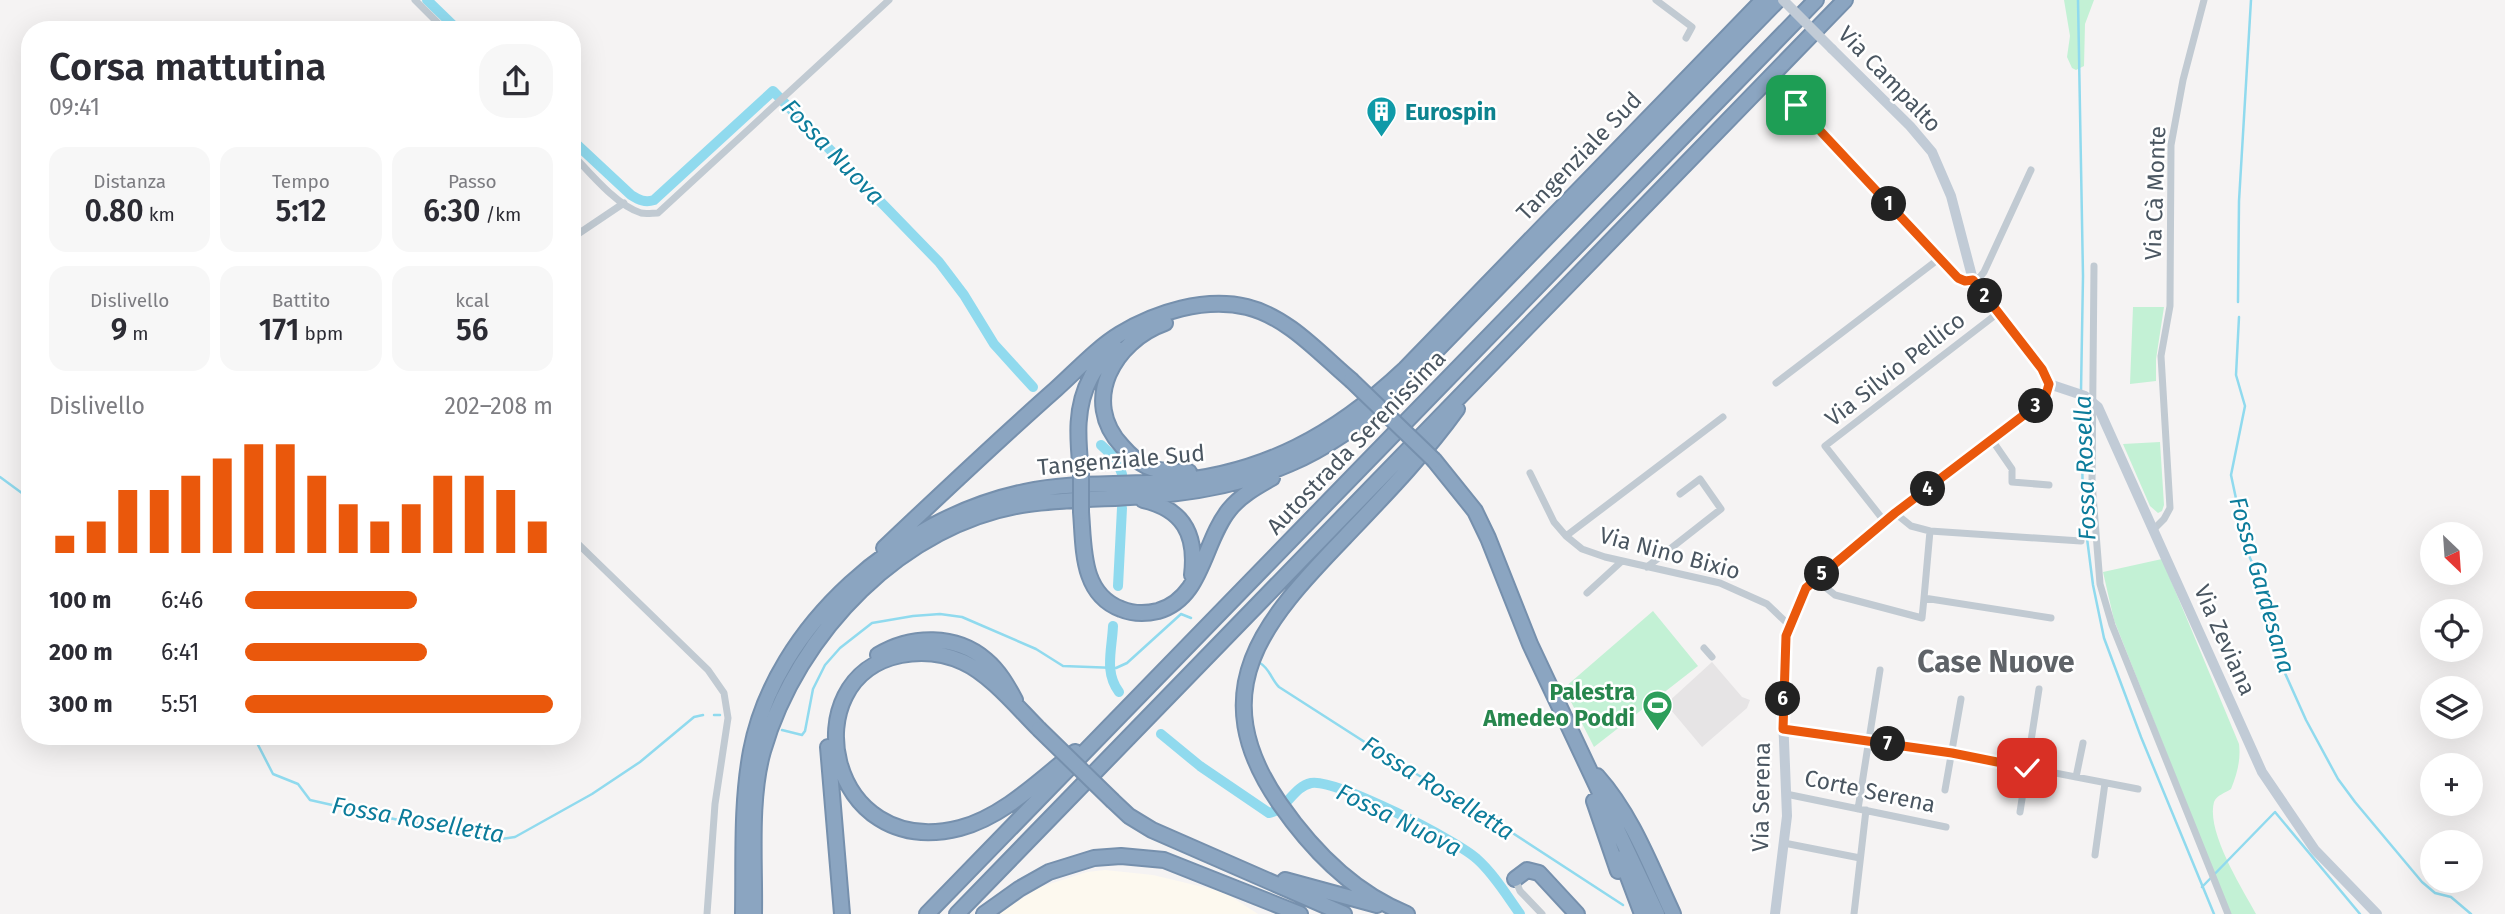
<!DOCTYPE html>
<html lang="it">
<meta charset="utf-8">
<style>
body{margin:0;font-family:"Fira Sans",sans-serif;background:#f7f7f7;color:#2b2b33;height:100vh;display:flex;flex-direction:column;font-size:26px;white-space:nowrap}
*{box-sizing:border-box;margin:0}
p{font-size:23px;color:#7c7c81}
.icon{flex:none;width:38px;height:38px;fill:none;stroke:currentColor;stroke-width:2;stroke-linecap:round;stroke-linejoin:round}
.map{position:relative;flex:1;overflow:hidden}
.details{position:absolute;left:21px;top:21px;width:560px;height:724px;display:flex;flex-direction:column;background:#fff;border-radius:28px;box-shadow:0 7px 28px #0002}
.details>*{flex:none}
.needle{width:46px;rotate:155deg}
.fabs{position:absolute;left:2420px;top:522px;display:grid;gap:14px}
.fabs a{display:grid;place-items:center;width:63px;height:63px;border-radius:50%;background:#fff;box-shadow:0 7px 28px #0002;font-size:35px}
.pin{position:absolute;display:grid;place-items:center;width:60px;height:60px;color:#fff;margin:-30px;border-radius:14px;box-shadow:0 4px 10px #0006}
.km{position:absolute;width:35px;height:35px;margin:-18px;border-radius:50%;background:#222;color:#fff;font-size:19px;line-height:35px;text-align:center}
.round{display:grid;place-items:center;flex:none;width:74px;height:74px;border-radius:28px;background:#f7f7f7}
.head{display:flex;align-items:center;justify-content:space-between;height:119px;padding:0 28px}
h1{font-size:38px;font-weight:600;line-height:52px}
.figures{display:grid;grid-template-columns:repeat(3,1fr);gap:10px;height:119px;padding:7px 28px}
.figures div{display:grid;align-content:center;border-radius:18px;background:#f7f7f7;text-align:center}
.figures b{font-size:30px;font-weight:600}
.figures small{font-size:19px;font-weight:400}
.figures p{font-size:19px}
.chart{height:196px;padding:14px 28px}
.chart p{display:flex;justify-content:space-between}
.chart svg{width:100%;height:126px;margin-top:7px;stroke:#ea580c;stroke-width:6}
ul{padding:0 28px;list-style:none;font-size:23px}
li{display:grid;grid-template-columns:112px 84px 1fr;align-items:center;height:52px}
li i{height:18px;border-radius:9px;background:#ea580c}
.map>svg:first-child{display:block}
</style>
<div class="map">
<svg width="2505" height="914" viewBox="0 0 2505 914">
<rect width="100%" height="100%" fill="#f5f3f3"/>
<path fill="#fdf9ef" d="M1105,870l48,5 71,17 34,22h-260l42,-27 47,-15z"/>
<path fill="#e6e4e5" d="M1712,662l30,35 8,3 -3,8 -45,39 -36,-43z"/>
<path fill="#c3f1d5" d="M2064,0h30l-9,24 -1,42 -8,4 -4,-2 -5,-11 3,-21z
M2133,307h31l-8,52v22l-26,3z
M2160,442l4,63 -2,6 -4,2 -8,-7 -27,-62z
M2162,559l77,185c2,16 -2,30 -8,45 -6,4 -14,6 -17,13 -8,30 28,86 42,112h-26l-116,-294 -11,-48z
M1653,611l45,55 -104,81 -30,-59z"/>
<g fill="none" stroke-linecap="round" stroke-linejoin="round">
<path stroke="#90daee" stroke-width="2.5" d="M2078,0l5,276 -2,115
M2238,302l1,-101 12,-201
M2239,317l-3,58 9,31 -14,69 11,52 8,31 14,30 7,45 9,29 26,58 32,59 17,23 67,80 13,11 16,4 20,17
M2081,398l2,109 10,78 11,53 37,99 73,177
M0,477l30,22
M1260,663c10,6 11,16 19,24l120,77 66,38 158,103
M714,715h6
M782,730l20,5 3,-4 8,-42 12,-24 15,-17 32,-25 41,-7 27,-2 22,3 74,32 27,17 53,2 11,-5 54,-49 10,4
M254,737l19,37 25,10 12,16 93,21 98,18 14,-2 77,-43 48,-32 54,-45 9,-2
M2202,887l73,-75 85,102"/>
<path stroke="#90daee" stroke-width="10" d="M427,0l31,30
M572,140l59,55c8,5 14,8 23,5l119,-109 166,171 25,33 30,49 39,43
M1101,445l15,14 6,15
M1118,586l4,-78
M1113,626c-1,24 -9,46 6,66
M1161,734l39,32 69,47c17,-2 24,-26 42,-30 24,-5 147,58 166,76 17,15 30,37 43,55"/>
<defs>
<path id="highway" d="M1165,323c-51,18 -85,78 -43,123 7,8 14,15 24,20 14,6 28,6 43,6
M1434,460l41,51 13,27 42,106 127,270
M1081,474c-3,-33 -7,-66 10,-97 5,-11 16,-21 24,-30
M1143,500c40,9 54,34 49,75
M1081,512c3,36 0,82 40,97 12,5 25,5 37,2 45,-13 45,-69 71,-101 11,-14 27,-23 43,-32
M884,548c57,-54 113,-107 172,-159 20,-18 41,-41 64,-55 36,-22 85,-37 127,-27 41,10 73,47 104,73
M878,655c33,-20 78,-21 108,5 13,11 21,25 29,40
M1039,729c-21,-21 -49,-55 -76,-67 -20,-9 -41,-11 -62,-7 -110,22 -74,207 59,173 43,-11 81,-49 115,-76
M828,747l14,167
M1597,776c35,39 54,91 76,138
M1113,801l16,15 23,14 192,84
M1594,801l24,70
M1621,858l21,56
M1515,879l12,-9 12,3 38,41
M1285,880l92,25
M743,914c1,-55 -2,-109 8,-163 24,-127 150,-233 273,-259 46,-10 96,-7 143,-10 96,-7 169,-48 238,-113l358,-369
M754,914c1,-51 -5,-114 9,-163 34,-118 140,-229 265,-247 47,-6 95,-5 142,-10 90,-10 156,-38 223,-99l385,-395
M927,914l889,-914
M957,914l888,-914
M984,914l35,-25 30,-17 45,-14 27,-2 43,4 136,54
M1407,914c-53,-21 -95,-64 -127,-110 -79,-114 -16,-183 65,-267 39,-41 79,-82 112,-128"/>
</defs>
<use href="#highway" stroke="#7690ad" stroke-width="18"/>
<path stroke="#c1cad2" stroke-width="7" d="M415,0l30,30
M1656,0l36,27 -6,11
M1796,105l162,173 7,3 15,-4 4,-5 47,-102
M572,154c17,18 45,52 69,59 5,1 12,0 17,0l231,-213
M572,238l52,-35
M2094,266l-2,216 8,102 12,41 116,289
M1776,383l164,-125
M1992,440l20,29v13l37,3
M1530,473l24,49 12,14 16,13 23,8 115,26 47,21 22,21
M1895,513l16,13 19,5 151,10
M1885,522l-60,-76 173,-133
M2154,529l10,-10 6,-11 -9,-152 9,-50 1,-161 12,-65 21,-80
M1930,531l-6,67 127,20
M1566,536l157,-119
M572,538l136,132 16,23 4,25 -13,86 -8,110
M1647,567l74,-58 -21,-30 -20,15
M1815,579l20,16 87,23 2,-20
M1587,593l35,-32
M1704,648l8,9
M1783,729l169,24 186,36
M2076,777l7,-34
M1945,790l16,-91
M1786,794l160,33
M1858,809l22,-139
M2020,812l19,-123
M1784,843l76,15
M2095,855l10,-72
M1515,879l5,12 22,23
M1854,914l12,-104"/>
<path stroke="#c1cbd6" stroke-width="10" d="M2049,384l36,12 13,11 164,365 53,78 62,64
M1775,914l12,-98 -4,-100 3,-80 16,-41 13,-16 80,-66 138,-105 12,-10 4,-14 -7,-16 -69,-88 -22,-84 -19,-44 -22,-26 -78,-77"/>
<use href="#highway" stroke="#8ba5c1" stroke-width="14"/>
<defs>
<path id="highway-bridge" d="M1351,380l83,80
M1081,474v38
M1039,729l74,72"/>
</defs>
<use href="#highway-bridge" stroke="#7690ad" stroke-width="18" stroke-linecap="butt"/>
<path stroke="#c1cbd6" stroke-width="10" d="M1783,0l49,49"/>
<use href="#highway-bridge" stroke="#8ba5c1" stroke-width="14"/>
</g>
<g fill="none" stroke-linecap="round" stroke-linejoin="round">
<defs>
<path id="route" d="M1796,105l162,173 7,3 8,-1 69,89 7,15 -4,14 -12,10 -138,105 -89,75 -20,48 -3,93 169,24 75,15"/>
</defs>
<use href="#route" stroke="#fff" stroke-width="14"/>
<use href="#route" stroke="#ea580c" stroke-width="9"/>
</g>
<defs>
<symbol id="building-pin" viewBox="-11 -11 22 30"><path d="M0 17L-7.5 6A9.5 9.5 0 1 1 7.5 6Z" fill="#0f9aa8" stroke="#fff"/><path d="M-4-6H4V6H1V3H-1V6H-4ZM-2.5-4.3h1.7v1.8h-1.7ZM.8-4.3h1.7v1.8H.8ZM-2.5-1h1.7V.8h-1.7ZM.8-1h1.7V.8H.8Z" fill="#fff"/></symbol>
<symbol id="stadium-pin" viewBox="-11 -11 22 30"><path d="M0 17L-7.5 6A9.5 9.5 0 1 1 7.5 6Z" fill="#2e9e5b" stroke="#fff"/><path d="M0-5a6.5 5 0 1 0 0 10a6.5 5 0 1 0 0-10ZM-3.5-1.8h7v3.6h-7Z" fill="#fff"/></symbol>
</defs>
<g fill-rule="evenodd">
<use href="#building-pin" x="1364" y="94" width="35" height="47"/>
<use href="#stadium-pin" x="1640" y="688" width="35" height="47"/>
</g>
<g text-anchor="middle" stroke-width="5" stroke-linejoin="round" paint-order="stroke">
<g font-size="23" fill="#4a5661" stroke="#fff">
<text transform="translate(1890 79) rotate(46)" y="8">Via Campalto</text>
<text transform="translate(1579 156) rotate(-46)" y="8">Tangenziale Sud</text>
<text transform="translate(2155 193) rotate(-88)" y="8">Via Cà Monte</text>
<text transform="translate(1895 369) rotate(-38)" y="8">Via Silvio Pellico</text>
<text transform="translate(1356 442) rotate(-46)" y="8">Autostrada Serenissima</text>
<text transform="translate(1121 460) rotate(-5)" y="8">Tangenziale Sud</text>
<text transform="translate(1670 553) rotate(15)" y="8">Via Nino Bixio</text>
<text transform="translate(2225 640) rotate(66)" y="8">Via Zeviana</text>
<text transform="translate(1870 791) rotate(12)" y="8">Corte Serena</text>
<text transform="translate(1761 797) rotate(-89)" y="8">Via Serena</text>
</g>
<g font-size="23" font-weight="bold" fill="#0d838f" stroke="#fff" text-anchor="start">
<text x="1405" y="120">Eurospin</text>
</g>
<g font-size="23" font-weight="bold" fill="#27864d" stroke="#fff" text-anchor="end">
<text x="1635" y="700">Palestra<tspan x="1635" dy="26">Amedeo Poddi</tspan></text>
</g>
<g font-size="24" font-style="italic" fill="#0c7c9b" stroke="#fff">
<text transform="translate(833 152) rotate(46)" y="8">Fossa Nuova</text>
<text transform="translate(2085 468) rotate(-92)" y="8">Fossa Rosella</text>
<text transform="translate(2262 585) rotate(74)" y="8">Fossa Gardesana</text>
<text transform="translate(1438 788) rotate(32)" y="8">Fossa Roselletta</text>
<text transform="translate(418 820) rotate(10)" y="8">Fossa Roselletta</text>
<text transform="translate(1399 820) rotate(26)" y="8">Fossa Nuova</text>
</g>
<g font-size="30" font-weight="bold" fill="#5f6368" stroke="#fff">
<text x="1996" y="672">Case Nuove</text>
</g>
</g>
</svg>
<div class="fabs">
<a><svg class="needle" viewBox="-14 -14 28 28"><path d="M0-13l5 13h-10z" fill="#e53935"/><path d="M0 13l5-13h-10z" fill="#7c7c81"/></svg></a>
<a><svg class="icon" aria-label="locate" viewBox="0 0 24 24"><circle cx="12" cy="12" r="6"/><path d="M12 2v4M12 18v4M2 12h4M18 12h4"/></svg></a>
<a><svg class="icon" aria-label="layers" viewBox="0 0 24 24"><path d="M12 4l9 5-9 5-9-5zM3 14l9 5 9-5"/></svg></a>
<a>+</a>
<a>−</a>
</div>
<div class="pin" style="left:1796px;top:105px;background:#1e9e55"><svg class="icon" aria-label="arrive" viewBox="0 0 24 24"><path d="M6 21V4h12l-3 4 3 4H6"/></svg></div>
<div class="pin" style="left:2027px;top:768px;background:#d93025"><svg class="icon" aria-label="check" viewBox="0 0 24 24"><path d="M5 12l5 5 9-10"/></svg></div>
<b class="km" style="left:1889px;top:204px">1</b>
<b class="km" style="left:1985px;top:296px">2</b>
<b class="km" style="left:2036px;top:406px">3</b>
<b class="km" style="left:1928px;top:489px">4</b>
<b class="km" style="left:1822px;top:574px">5</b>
<b class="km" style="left:1783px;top:699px">6</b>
<b class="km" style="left:1888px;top:744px">7</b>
<section class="details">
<div class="head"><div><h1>Corsa mattutina</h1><p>09:41</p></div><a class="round"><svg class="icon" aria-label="share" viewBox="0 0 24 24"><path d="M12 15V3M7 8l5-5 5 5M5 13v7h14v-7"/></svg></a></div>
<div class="figures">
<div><p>Distanza</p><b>0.80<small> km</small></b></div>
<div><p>Tempo</p><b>5:12</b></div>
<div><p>Passo</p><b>6:30<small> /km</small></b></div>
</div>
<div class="figures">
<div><p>Dislivello</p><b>9<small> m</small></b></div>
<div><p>Battito</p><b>171<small> bpm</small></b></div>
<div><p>kcal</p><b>56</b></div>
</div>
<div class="chart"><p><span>Dislivello</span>202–208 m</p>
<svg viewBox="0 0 160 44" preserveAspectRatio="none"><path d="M5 44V38M15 44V33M25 44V22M35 44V22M45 44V17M55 44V11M65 44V6M75 44V6M85 44V17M95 44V27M105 44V33M115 44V27M125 44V17M135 44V17M145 44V22M155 44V33"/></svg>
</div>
<ul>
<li><b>100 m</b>6:46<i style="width:56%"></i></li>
<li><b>200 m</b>6:41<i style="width:59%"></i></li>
<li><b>300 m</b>5:51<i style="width:100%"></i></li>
</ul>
</section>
</div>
